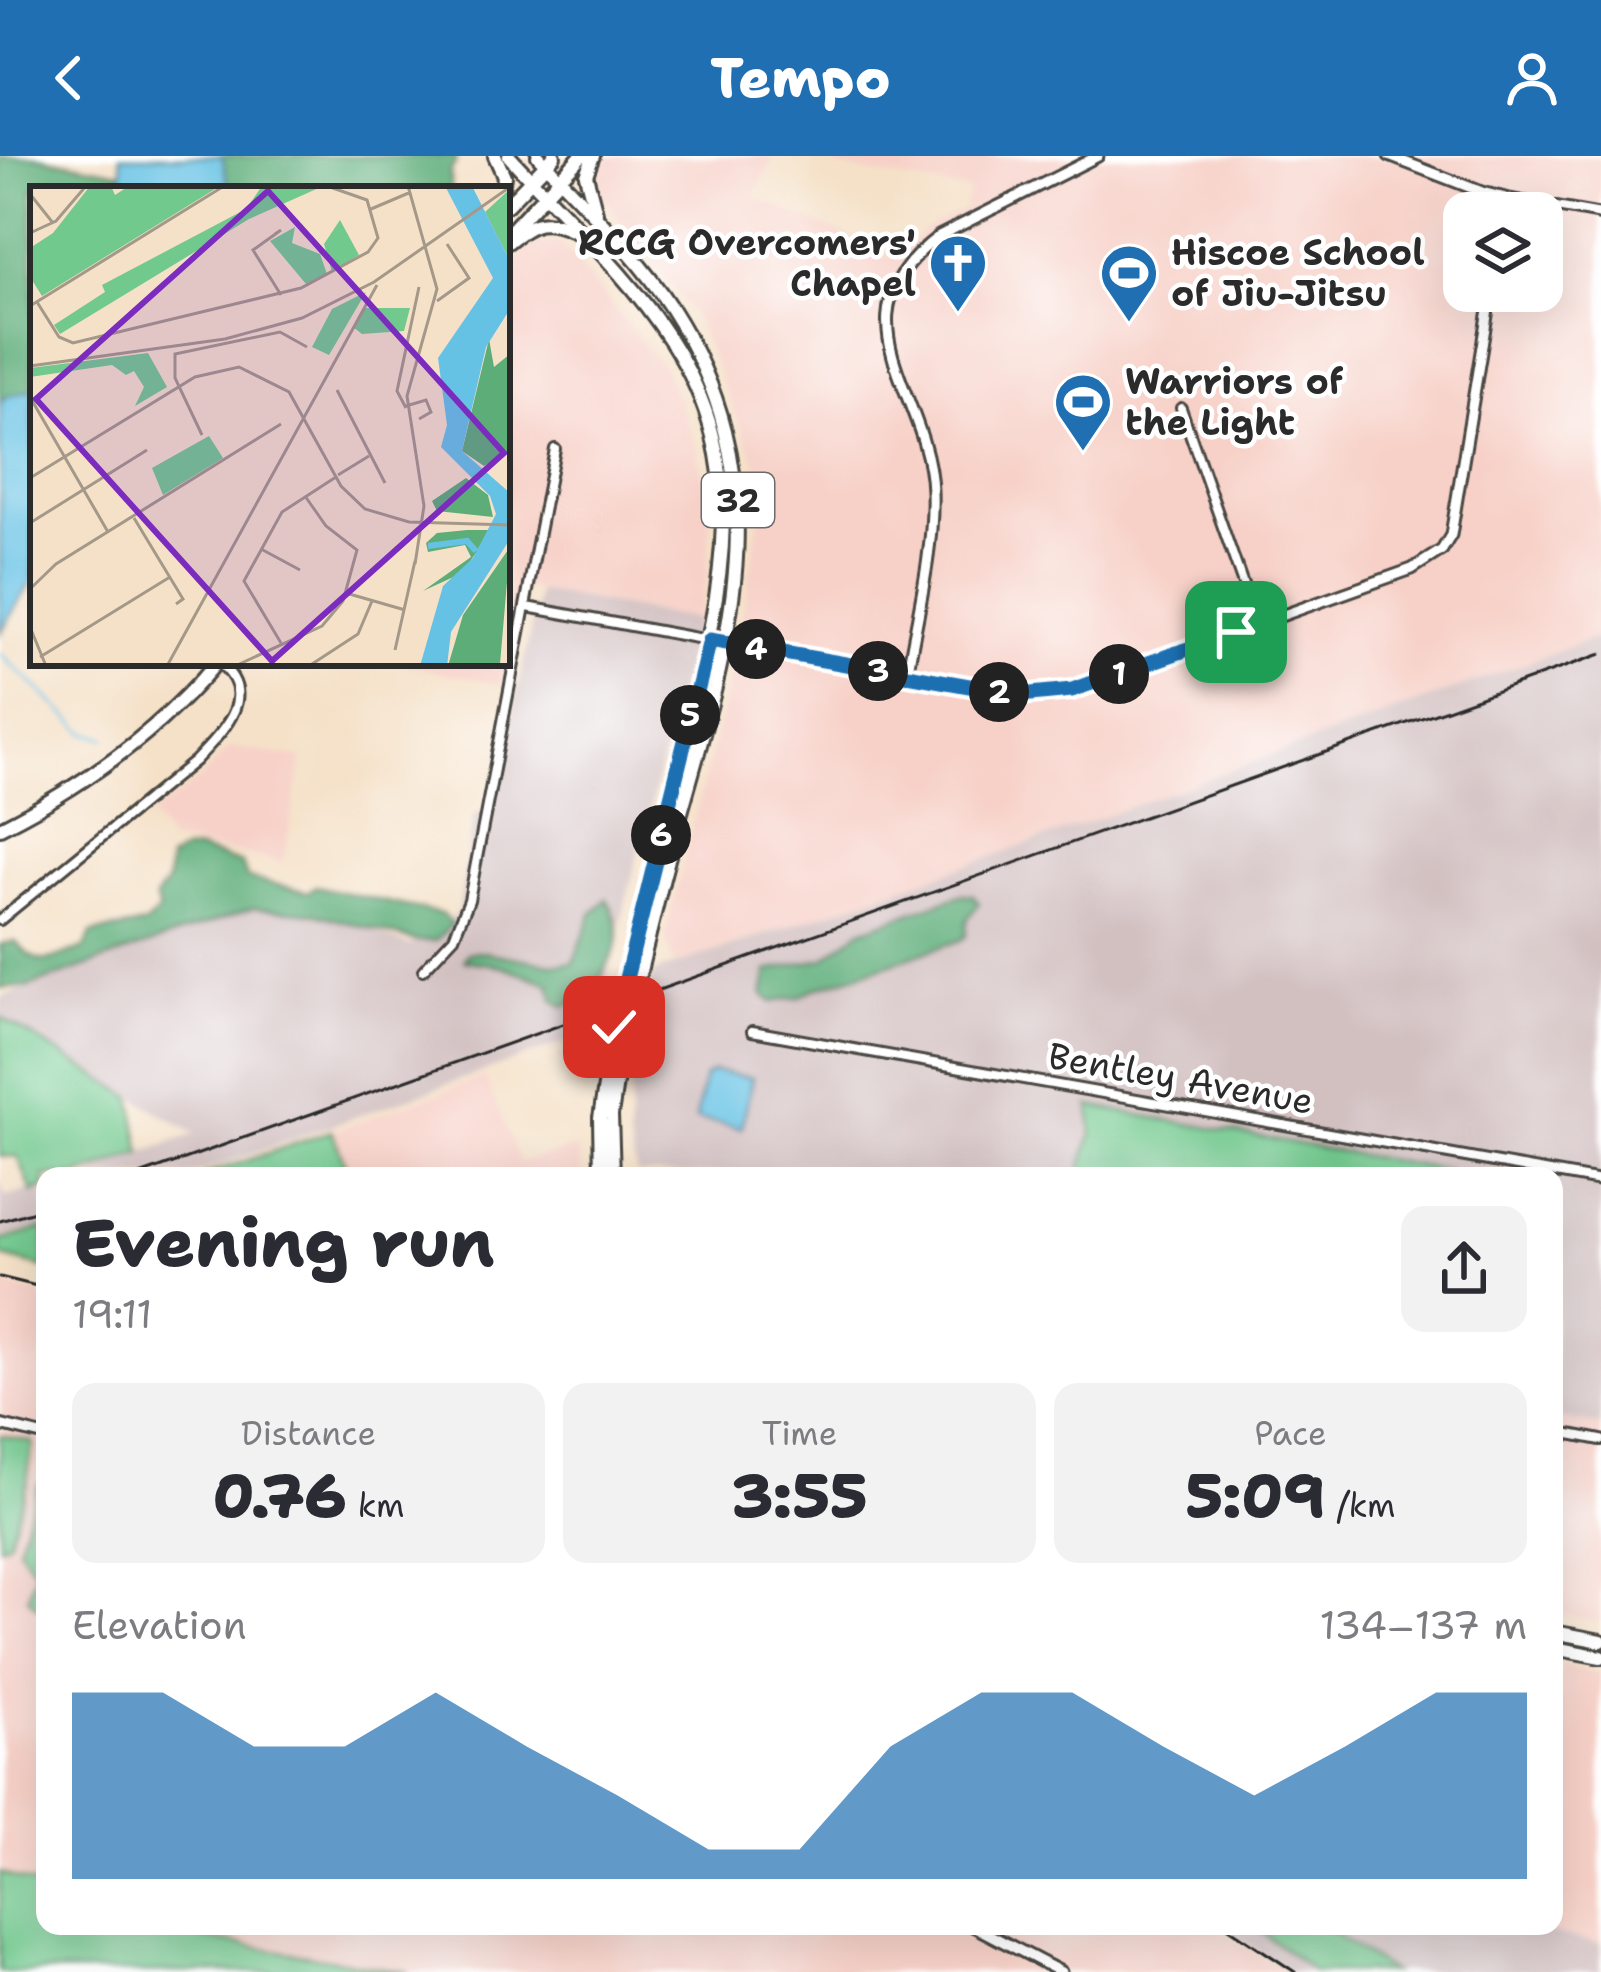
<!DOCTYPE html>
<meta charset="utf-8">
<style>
body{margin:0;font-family:"Shantell Sans",sans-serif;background:#f2f2f3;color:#2b2b33;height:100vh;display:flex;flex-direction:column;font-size:45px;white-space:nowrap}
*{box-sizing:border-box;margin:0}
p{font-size:39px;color:#7c7c81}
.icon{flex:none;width:66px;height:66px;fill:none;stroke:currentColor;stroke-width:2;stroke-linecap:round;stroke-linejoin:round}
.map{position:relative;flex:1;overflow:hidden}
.sheet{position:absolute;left:36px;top:1011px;width:1527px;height:768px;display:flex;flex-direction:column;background:#fff;border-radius:24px;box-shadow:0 12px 48px #0002}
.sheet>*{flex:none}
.controls{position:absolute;left:1443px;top:36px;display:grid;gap:24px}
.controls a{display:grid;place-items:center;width:120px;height:120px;border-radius:24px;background:#fff;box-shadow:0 12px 48px #0002;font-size:60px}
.pin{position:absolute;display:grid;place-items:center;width:102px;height:102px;color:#fff;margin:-51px;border-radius:24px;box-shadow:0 6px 18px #0006}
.km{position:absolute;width:60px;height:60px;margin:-30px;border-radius:50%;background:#222;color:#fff;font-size:33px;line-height:60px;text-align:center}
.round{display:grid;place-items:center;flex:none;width:126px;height:126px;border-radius:24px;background:#f2f2f3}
.summary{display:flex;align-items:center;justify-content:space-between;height:204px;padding:0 36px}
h1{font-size:66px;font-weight:800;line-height:90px}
.figures{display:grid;grid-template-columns:repeat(3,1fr);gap:18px;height:204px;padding:12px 36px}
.figures div{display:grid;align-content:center;border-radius:24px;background:#f2f2f3;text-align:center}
.figures b{font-size:60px;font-weight:800}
.figures small{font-size:33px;font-weight:400}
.figures p{font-size:33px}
.chart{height:336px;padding:24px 36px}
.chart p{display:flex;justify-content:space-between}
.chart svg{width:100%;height:216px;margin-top:12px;fill:#1f6fb2;opacity:.7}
header{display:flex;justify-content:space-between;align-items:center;height:156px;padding:0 36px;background:#1f6fb2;color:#fff;font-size:54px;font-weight:800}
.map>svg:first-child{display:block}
</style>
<header><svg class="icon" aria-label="back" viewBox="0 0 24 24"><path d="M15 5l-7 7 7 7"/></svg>Tempo<svg class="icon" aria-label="person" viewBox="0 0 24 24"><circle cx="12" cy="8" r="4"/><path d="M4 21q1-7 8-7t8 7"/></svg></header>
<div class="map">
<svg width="1601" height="1816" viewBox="0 0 1601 1816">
<rect width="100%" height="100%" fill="#fff"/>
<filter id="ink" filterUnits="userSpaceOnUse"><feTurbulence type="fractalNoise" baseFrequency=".00833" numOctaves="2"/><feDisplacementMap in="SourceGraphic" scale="24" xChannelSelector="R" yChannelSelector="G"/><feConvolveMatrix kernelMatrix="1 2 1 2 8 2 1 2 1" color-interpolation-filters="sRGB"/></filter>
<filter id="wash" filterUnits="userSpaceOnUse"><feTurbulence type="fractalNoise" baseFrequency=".004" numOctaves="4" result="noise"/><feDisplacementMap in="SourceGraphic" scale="48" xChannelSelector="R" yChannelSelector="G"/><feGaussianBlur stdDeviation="2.7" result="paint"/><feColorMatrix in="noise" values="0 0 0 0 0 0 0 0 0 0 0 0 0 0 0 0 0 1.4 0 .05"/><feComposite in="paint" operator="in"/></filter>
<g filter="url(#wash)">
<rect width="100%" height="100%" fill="#f5e1c8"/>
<path fill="#f7d1c8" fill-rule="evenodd" d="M609,0h165l-20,41 143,60 28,-28 39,-20 5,-18 -132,-24v-7l5,3 9,-7h750v480l-567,206 -360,123 -9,-31 70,-278 30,-172 -72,-170 -96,-124 2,-24zM1464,57h78v78h-78z
M531,86l30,1 104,126 32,78 14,66 -4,68 -10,39 -177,-33 -13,67v-381z
M396,507h109l-4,21z
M230,591l73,11 -20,104 -114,-21 -18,-26 49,-36z
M485,920l35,86 57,-14 7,28h-234l-18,-45z
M0,1128l45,12v592l-45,-15z
M1554,1261l47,9v196l-47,-9z
M1561,1508l40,11v269l-84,-16 37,-2v-222z
M158,1770h1057l69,46h-875l-194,-32z"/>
<path fill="#d2bfc0" d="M539,435l158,29 -89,353 -9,54 -30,14 -380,135h-112l118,-42 -195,-117v-19l254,-95 98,20 56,22 24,-6 26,-28 17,-99 16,2z
M1601,480v790l-47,-9v-241l-917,-2 -8,-34 2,-55 22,-112 381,-131z
M0,1023l6,18 39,-10v39l-45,12z
M1221,1770h31l60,46h-24z
M1316,1770h201l84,18v28h-211z"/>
<path fill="#72c98e" stroke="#4e7a5c" stroke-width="3" d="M0,861l132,80 10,57 -65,22h-32v11l-13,5 -14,-35 -18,-1z
M1090,950l358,65 -1,5h-368l13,-43z
M332,975l18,45h-148z
M45,1072v40l-45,-12v-15z
M0,1279l33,7 -6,42 -19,58 -8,4z
M45,1321v129l-3,-3 -5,4 -9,-10 7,-25 -17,-25 19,-60z
M0,1717l45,15v38h113l57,14 194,32h-409z
M1254,1770h69l69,46h-78z"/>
<path fill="#5dad79" stroke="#446c52" stroke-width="3" d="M0,0h37l83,16 4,17h-91v200l-28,8 -5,7z
M220,0h235l1,6 -6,9 1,18h-222z
M199,694l43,14 5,14 61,14 8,-6 126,28 10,11 -17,16h-19l-103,-28 -60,-5 -225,79 -28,1v-43l15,-4c28,32 34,17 70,7l6,-15 53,-8 15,-15 -4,-11 12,-17 2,-22 14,-9z
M963,738l10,1 6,8 -12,17 -1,16 -5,4 -147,49 -14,8 -28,5 -9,-8 5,-23 57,-13 36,-28z
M607,743c27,46 -1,58 -16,99l-28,8 -9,-6 -4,-16 -48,-18 -38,-6 4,-7 10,-2 74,13 21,-1 19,-49z"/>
<path fill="#66c2e4" stroke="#487688" stroke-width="3" d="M120,0h102l7,33h-105z
M33,233v191l-33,53v-229l5,-7z
M713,915l39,7 -10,50 -46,-9 8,-42z"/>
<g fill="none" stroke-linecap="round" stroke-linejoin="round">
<path stroke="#66c2e4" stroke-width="3" d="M0,498l86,79 20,5"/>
</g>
</g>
<g filter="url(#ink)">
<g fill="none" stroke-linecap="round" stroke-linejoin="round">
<defs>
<path id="minor" d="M1506,42l95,17
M1181,252l76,216
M527,451l181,33
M0,764l195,-159c27,-29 66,-65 24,-98
M423,814l31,-33 15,-37 86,-451
M752,875l849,150
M1554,1275l47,9"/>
<path id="tertiary" d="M1389,0l93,36 24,6 -3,15
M725,487l295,52 52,-5 33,-11 307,-110 30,-19 9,-15 40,-244
M907,520c10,-61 27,-124 25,-185 -3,-99 -103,-172 7,-255l159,-80
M0,1269l45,11
M973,1770l88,46"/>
<path id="primary" d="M495,0l9,20 -2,13
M509,0c54,60 118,116 162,185 80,124 52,245 18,377 -14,56 -27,113 -41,169
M538,0c45,49 97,96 133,152 125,195 43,372 -9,574
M593,0l-7,19 10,38
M507,49l47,-49
M507,79l74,-79
M508,86c25,-20 36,-25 66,-11
M0,672c82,-41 157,-95 216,-165
M611,959l2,61
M600,962l1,58
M1554,1476l47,9
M1554,1492l47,9"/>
</defs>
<use href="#minor" stroke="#494643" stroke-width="14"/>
<use href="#tertiary" stroke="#494643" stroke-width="15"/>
<use href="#primary" stroke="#494643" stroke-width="18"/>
<use href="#minor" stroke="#fff" stroke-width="8"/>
<use href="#tertiary" stroke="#fff" stroke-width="9"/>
<use href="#primary" stroke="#fff" stroke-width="12"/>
<path stroke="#2b2b2b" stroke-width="3" d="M137,1020l1464,-522
M0,1065l45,-13
M0,1121l45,11
M1226,1770l69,46"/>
<defs>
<path id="primary-bridge" d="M611,959l11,-71 40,-162
M600,962l14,-91 34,-140"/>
</defs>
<use href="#primary-bridge" stroke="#494643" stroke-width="18" stroke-linecap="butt"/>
<use href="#primary-bridge" stroke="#fff" stroke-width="12"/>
</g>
</g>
<g fill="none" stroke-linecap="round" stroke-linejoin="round" filter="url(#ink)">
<defs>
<path id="route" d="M614,871l96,-387 310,55 52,-5 164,-58"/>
</defs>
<use href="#route" stroke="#fff" stroke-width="24"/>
<use href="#route" stroke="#1f6fb2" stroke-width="15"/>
</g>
<defs>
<symbol id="church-pin" viewBox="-11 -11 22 30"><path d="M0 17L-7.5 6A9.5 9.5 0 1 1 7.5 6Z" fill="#1f6fb2" stroke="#fff"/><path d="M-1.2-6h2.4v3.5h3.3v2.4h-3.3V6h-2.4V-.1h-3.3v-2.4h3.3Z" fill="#fff"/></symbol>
<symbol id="stadium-pin" viewBox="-11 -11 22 30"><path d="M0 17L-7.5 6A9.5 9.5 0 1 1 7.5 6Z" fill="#1f6fb2" stroke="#fff"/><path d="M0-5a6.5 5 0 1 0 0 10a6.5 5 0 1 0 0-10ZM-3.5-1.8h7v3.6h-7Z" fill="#fff"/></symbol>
</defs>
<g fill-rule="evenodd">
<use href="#church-pin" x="925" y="74" width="66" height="90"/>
<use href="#stadium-pin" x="1096" y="84" width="66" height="90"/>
<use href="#stadium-pin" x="1050" y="213" width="66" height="90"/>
</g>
<g text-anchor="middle" stroke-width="9" stroke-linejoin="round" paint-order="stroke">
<rect fill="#fff" stroke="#6b6b6b" stroke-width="3" x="702" y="317" width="72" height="54" rx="9"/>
<g font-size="33" font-weight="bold" fill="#2b2b2b">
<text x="738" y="356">32</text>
</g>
<g font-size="36" font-weight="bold" fill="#2b2b2b" stroke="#fff" text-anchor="start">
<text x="916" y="99" text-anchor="end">RCCG Overcomers'<tspan x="916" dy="41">Chapel</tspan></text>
<text x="1171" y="109">Hiscoe School<tspan x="1171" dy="41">of Jiu-Jitsu</tspan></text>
<text x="1125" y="238">Warriors of<tspan x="1125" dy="41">the Light</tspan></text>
</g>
<g font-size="36" fill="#2b2b2b" stroke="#fff">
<text transform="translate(1181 922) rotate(10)" y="13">Bentley Avenue</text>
</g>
</g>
<g transform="translate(30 30)">
<rect width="480" height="480" fill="#f5e1c8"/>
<path d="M60,0h21l4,9 14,-9h91l-178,110 -12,-19v-29l23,-15zM232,0l59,1 -72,32 -189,115 -6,-9 51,-33 -3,-7 144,-76zM480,3v72l-25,-49zM310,34l19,35 -27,17 -8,-28zM265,41l-3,16 28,11 7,20 -21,10 -36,-43zM336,106l-37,63 -17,-8 20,-38zM334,122h46l-6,23 -42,3 -9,-7zM118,167l19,34 -32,19 9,-19 -10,-16 -8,4 -14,-10 -82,12v-9zM179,250l14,22 -60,37 -11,-27z" fill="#72c98e"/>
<path d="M459,153l5,28 16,-13v86l-3,13 -23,13 -22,-15zM436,292l22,17 5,22 -56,-6 -5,-10zM437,344h25l-30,43 -39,18 48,-34 -6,-12 -37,7 -2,-9 11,-10zM480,361l-10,117 -52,2 15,-51z" fill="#5dad79"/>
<path d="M415,0h27l38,75v48l-24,38 -24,104 48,42v46l-59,93 -4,34h-27l23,-80 30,-28 23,-44 -6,-18 -49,-49 6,-22 -9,-67 55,-80z" fill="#66c2e4"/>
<path fill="none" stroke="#66c2e4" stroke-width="6" d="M398,360l39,-5 9,10"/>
<path fill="none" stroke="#a49889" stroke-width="3" d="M378,0l29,103 -30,107 17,110 -9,58M0,8l23,29M341,23l40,-17M0,47l26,-12 30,-35M245,48l6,-4 -28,20 28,45M407,115l32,-23 -22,-34M7,116l22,35 14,6 228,-55 67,-36 10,-14 -11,-38 -40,-14M0,120l194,-120M0,180l195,-27 77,-21 72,-36 136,-95M307,204l48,93M0,211l78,135M376,220l20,-6 5,12 -12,7M376,222l-9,-17 22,-104M172,249l-27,-57v-24l105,-22 27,15M308,289l31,-19M0,292l165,-101 44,-10 50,25 52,94 24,23 44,13 101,3M104,332l49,81 -7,5M0,337l117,-73M231,363l39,21M0,403l26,-25 225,-140M316,407l59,17M0,441l16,39M251,457l-37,-62 38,-69 54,-35M365,464l20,-89M10,471l130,-80M137,480l210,-381M205,480l87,-40 21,-25 14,-51 -31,-24 -21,-30M279,480l49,-32 14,-33"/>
<path fill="#7b2cbf" fill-opacity="0.15" stroke="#7b2cbf" stroke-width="6" d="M238,5l236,262 -232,208 -236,-262z"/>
<rect width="480" height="480" fill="none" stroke="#2b2b2b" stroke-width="6"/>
</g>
</svg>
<div class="controls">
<a><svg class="icon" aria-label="layers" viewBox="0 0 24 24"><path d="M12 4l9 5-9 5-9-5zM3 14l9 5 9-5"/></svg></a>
</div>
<div class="pin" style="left:1236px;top:476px;background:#1e9e55"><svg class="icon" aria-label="arrive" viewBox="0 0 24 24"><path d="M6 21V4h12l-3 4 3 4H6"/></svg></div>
<div class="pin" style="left:614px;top:871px;background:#d93025"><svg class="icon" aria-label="check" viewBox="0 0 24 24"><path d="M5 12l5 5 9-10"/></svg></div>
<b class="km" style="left:1119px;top:518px">1</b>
<b class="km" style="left:999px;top:536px">2</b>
<b class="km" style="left:878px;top:515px">3</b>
<b class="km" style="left:756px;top:493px">4</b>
<b class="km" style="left:690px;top:559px">5</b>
<b class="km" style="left:661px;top:679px">6</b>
<section class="sheet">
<div class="summary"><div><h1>Evening run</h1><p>19:11</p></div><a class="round"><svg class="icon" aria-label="share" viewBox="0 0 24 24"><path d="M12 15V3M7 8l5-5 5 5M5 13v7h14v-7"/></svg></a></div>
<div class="figures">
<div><p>Distance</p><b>0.76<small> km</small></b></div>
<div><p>Time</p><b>3:55</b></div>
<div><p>Pace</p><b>5:09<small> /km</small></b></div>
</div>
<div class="chart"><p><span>Elevation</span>134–137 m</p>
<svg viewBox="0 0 160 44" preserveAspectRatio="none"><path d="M0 44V6L10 6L20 17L30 17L40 6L50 17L60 27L70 38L80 38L90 17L100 6L110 6L120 17L130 27L140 17L150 6L160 6V44z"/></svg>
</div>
</section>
</div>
